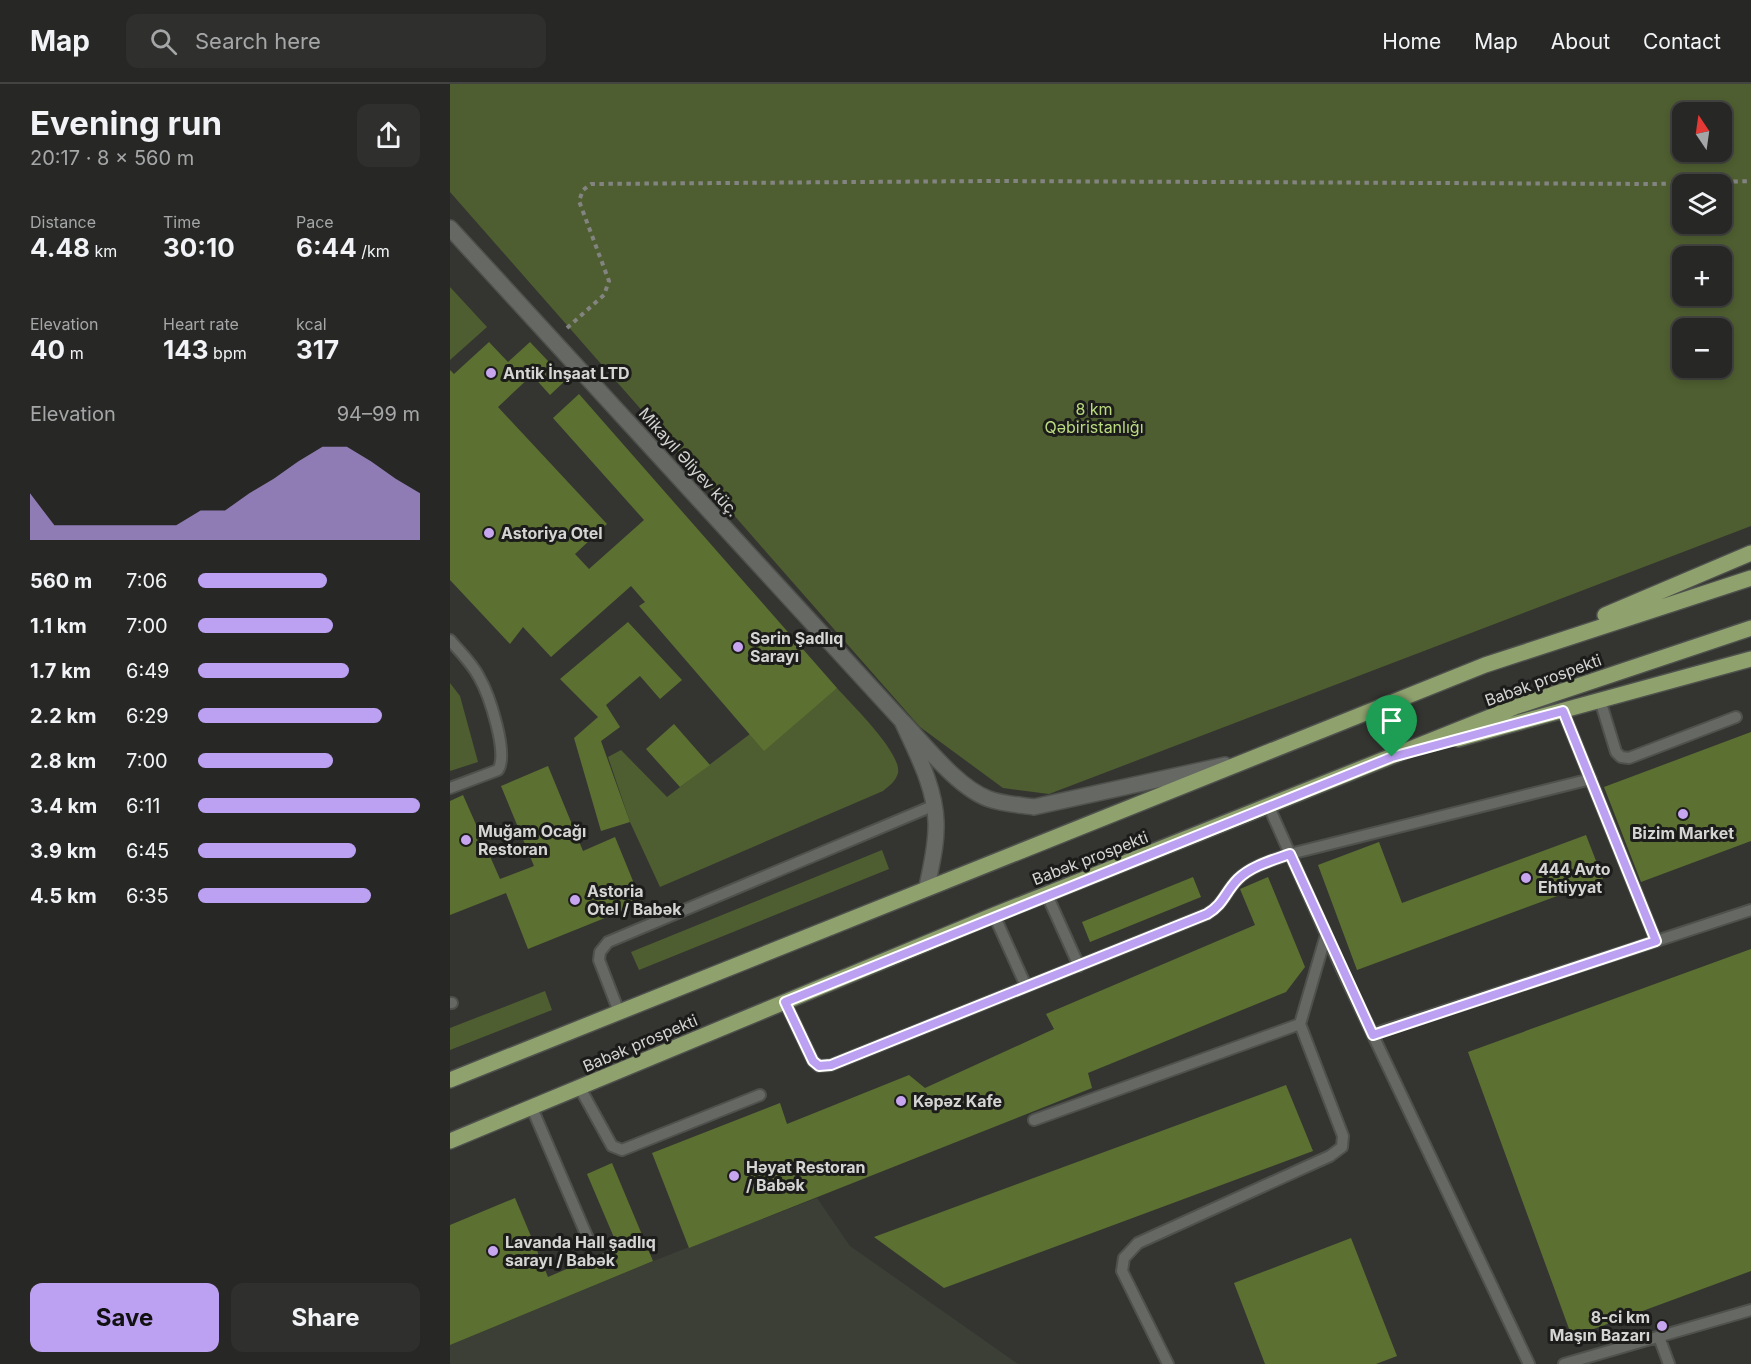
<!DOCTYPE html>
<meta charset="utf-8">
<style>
body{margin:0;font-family:Inter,sans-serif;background:#2f302d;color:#f1f3f6;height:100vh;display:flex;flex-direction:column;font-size:22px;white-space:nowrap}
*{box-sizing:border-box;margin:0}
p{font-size:20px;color:#a4a6a7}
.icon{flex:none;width:33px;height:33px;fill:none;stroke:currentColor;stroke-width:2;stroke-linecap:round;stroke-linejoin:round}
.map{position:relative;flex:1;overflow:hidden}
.drawer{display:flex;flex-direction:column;background:#272825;width:450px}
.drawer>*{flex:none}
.needle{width:39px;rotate:347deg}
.buttons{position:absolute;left:1222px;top:18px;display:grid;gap:12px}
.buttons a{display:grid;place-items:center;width:60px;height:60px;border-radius:12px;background:#272825;box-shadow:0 3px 9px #0003,0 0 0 2px #434442;font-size:30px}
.pin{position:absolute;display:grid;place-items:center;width:51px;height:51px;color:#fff;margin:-62px -26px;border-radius:50% 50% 50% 0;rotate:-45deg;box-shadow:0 0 6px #0007}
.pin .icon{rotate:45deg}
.round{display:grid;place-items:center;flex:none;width:63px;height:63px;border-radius:12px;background:#2f302d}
.overview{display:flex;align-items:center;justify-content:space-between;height:102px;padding:0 30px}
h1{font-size:33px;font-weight:700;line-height:45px}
.metrics{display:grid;grid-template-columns:repeat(3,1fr);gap:9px;height:102px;padding:6px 30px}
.metrics div{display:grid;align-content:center}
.metrics b{font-size:26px;font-weight:700}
.metrics small{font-size:16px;font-weight:400}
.metrics p{font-size:16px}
.chart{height:168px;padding:12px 30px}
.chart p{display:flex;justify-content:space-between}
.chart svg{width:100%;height:108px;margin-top:6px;fill:#bca0f2;opacity:.7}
.button{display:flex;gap:12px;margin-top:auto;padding:12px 30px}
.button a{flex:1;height:69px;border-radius:12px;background:#bca0f2;color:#111;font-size:24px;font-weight:700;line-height:69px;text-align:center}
.button a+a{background:#2f302d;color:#f1f3f6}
ul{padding:0 30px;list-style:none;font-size:20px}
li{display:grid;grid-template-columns:96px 72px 1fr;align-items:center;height:45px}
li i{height:15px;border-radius:8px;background:#bca0f2}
header{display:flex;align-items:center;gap:36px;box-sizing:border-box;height:84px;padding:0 30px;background:#272825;border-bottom:2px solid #434442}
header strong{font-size:28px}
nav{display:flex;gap:33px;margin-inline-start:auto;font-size:21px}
.search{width:420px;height:54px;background:#2f302d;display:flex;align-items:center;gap:15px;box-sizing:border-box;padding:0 21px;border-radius:12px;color:#a4a6a7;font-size:22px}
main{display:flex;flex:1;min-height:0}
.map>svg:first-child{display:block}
</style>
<header>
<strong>Map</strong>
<div class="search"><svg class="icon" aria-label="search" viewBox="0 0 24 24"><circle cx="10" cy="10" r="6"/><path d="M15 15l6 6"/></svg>Search here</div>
<nav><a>Home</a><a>Map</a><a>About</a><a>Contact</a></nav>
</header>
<main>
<section class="drawer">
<div class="overview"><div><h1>Evening run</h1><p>20:17 · 8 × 560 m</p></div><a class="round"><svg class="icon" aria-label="share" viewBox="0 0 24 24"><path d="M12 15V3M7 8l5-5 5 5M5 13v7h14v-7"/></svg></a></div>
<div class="metrics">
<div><p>Distance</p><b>4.48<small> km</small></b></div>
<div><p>Time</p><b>30:10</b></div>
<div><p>Pace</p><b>6:44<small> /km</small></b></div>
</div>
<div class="metrics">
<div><p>Elevation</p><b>40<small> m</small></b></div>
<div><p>Heart rate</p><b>143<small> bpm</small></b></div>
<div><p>kcal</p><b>317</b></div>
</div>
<div class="chart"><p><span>Elevation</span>94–99 m</p>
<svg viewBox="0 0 160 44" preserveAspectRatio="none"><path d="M0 44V25L10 38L20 38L30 38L40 38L50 38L60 38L70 32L80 32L90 25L100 19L110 12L120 6L130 6L140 12L150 19L160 25V44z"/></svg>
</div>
<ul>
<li><b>560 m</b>7:06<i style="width:58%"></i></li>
<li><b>1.1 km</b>7:00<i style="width:61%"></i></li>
<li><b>1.7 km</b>6:49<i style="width:68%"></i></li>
<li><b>2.2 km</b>6:29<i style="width:83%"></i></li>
<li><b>2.8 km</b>7:00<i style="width:61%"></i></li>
<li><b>3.4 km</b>6:11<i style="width:100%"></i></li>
<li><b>3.9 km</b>6:45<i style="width:71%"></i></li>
<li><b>4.5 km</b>6:35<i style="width:78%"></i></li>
</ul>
<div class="button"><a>Save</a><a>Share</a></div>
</section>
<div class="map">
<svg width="1301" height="1280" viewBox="0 0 1301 1280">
<rect width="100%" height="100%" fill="#343531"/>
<path fill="#3b3f36" d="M367,1114l33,48 168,118h-568v-19l203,-84z"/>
<path fill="#4e5e30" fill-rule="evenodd" d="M0,0h1301v442l-702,268 -46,-6 -83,-61 -470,-535zM1233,28h39v40h-39zM1233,100h39v40h-39zM1272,172v40h-39v-40zM1272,244v40h-39v-40z
M0,203l37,40 -37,33z
M0,599l10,13 18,66 -28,9z
M387,604c14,16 65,65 61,85 -2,8 -9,13 -15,18l-223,96 -30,-65 -22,-65 13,-7 46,47 83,-63z
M432,766l7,19 -250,101 -8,-18z
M95,907l7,19 -102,40v-22z"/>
<path fill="#5c7131" d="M39,258l19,20 22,-20 36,38 -16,15 -18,-20 -34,32 109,117 -32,30 14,15 55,-49 -91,-102 26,-24 258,294 -73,63 -125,-145 6,-4 -14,-16 -80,71 -28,-30 -13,17 -60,-64v-210l4,4z
M178,538l54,58 -22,19 -20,-23 -34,29 14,22 -19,14 29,81 -29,9 -27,-93 24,-21 -38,-38z
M224,640l36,41 -30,22 -34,-38z
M1301,648v109l-110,41 -37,-95z
M98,682l35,85 32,-14 27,66 -114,46 -22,-56 -56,22v-114l13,-6 37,84 34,-13 -33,-80z
M1136,751l17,44 -246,91 -39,-105 61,-23 23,61z
M743,793l8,20 -111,45 -8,-20z
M818,793l37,90 -19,25 -198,81 4,15 -403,160 -37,-95 128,-50 7,21 122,-49 16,13 129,-59 -8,-15 209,-89 -15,-36z
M1301,865v322l-179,66 -104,-285z
M836,1001l27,66 -369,137 -70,-51z
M162,1079l41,98 -203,84v-120l65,-27 33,79 70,-30 -31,-73z
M901,1154l46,118 -21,8h-111l-31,-81z"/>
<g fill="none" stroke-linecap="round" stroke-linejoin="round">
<defs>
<path id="lane" d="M0,556c10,12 22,23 29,37 10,17 30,77 19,93l-48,18
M1150,616l16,52 5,5 8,1 107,-41
M1113,627l93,230
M819,723l74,165 186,392
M597,811l32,71
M544,831l32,71
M335,918l28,59 6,5 12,-1 376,-151c17,-10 18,-22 31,-35 13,-13 35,-19 52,-25l301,-75
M0,919h2
M169,928l-20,-52 1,-8 8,-10 327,-137
M923,950l378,-124
M130,1004l32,58 10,4 138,-55
M82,1024l57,133
M584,1036l266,-96 26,-89
M1209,1253l10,27
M718,1280l-46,-93 2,-13 14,-15 192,-87 12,-9 1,-11 -43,-112
M1114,1280l187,-54"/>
<path id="street" d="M0,144l452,493
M477,803c4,-21 10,-43 9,-65 -1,-35 -19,-68 -34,-101 23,24 56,67 87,78 14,5 31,6 45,8l191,-42"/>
<path id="primary" d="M1155,531l146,-62
M1008,655l293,-80
M0,996l1035,-415 266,-87
M0,1057l544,-226 521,-208 236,-79"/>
</defs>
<use href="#lane" stroke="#4f514d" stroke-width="14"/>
<use href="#street" stroke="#4f514d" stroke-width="18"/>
<use href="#primary" stroke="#4f514d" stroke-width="18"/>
<path stroke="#838481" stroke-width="4" stroke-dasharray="4.5 4.5" stroke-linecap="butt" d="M117,244l37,-33 5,-14 -30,-80 4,-11 8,-6 402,-3 661,3 97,-3"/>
<use href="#lane" stroke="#666864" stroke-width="10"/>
<use href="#street" stroke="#666864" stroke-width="15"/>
<use href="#primary" stroke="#8fa26e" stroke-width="15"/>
</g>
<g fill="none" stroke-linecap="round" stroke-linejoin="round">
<defs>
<path id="route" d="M1113,627l93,230 -283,94 -83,-181c-17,6 -39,12 -52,25 -13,13 -14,25 -31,35l-376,151 -12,1 -6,-5 -28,-59 607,-245z"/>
</defs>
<use href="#route" stroke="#fff" stroke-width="12"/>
<use href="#route" stroke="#bca0f2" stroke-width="8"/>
</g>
<g fill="#c7a6ef" stroke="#1c1c1b" stroke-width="2">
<circle cx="41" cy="289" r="6"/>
<circle cx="39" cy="449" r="6"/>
<circle cx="288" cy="563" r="6"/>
<circle cx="1233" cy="730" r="6"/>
<circle cx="16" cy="756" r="6"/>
<circle cx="1076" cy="794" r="6"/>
<circle cx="125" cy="816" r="6"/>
<circle cx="451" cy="1017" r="6"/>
<circle cx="284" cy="1092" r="6"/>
<circle cx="43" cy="1167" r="6"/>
<circle cx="1212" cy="1242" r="6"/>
</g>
<g text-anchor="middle" stroke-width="6" stroke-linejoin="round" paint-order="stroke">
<g font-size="16" font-weight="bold" fill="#d5d6d4" stroke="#1c1c1b" text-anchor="start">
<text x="53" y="295">Antik İnşaat LTD</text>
<text x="51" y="455">Astoriya Otel</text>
<text x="300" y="560">Sərin Şadlıq<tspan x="300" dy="18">Sarayı</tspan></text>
<text x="28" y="753">Muğam Ocağı<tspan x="28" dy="18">Restoran</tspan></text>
<text x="1233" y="755" text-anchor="middle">Bizim Market</text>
<text x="1088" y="791">444 Avto<tspan x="1088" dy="18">Ehtiyyat</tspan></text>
<text x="137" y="813">Astoria<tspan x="137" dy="18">Otel / Babək</tspan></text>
<text x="463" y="1023">Kəpəz Kafe</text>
<text x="296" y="1089">Həyat Restoran<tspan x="296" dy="18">/ Babək</tspan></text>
<text x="55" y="1164">Lavanda Hall şadlıq<tspan x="55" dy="18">sarayı / Babək</tspan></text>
<text x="1200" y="1239" text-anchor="end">8-ci km<tspan x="1200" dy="18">Maşın Bazarı</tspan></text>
</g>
<g font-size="16" fill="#badb7f" stroke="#1c1c1b">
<text x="644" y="331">8 km<tspan x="644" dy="18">Qəbiristanlığı</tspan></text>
</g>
<g font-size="16" fill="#d5d6d4" stroke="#1c1c1b">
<text transform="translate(239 378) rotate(48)" y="6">Mikayıl Əliyev küç.</text>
<text transform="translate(1093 596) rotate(-20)" y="6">Babək prospekti</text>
<text transform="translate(640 774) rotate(-21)" y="6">Babək prospekti</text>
<text transform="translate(190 959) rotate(-23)" y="6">Babək prospekti</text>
</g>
</g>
</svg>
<div class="buttons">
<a><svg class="needle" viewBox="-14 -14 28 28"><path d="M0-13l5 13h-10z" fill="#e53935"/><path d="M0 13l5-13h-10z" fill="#a4a6a7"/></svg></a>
<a><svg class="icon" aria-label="layers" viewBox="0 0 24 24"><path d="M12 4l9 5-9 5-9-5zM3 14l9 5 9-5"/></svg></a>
<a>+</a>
<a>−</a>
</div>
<div class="pin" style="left:942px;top:673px;background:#1e9e55"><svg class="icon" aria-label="arrive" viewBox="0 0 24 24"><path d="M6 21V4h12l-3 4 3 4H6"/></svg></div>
</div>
</main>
